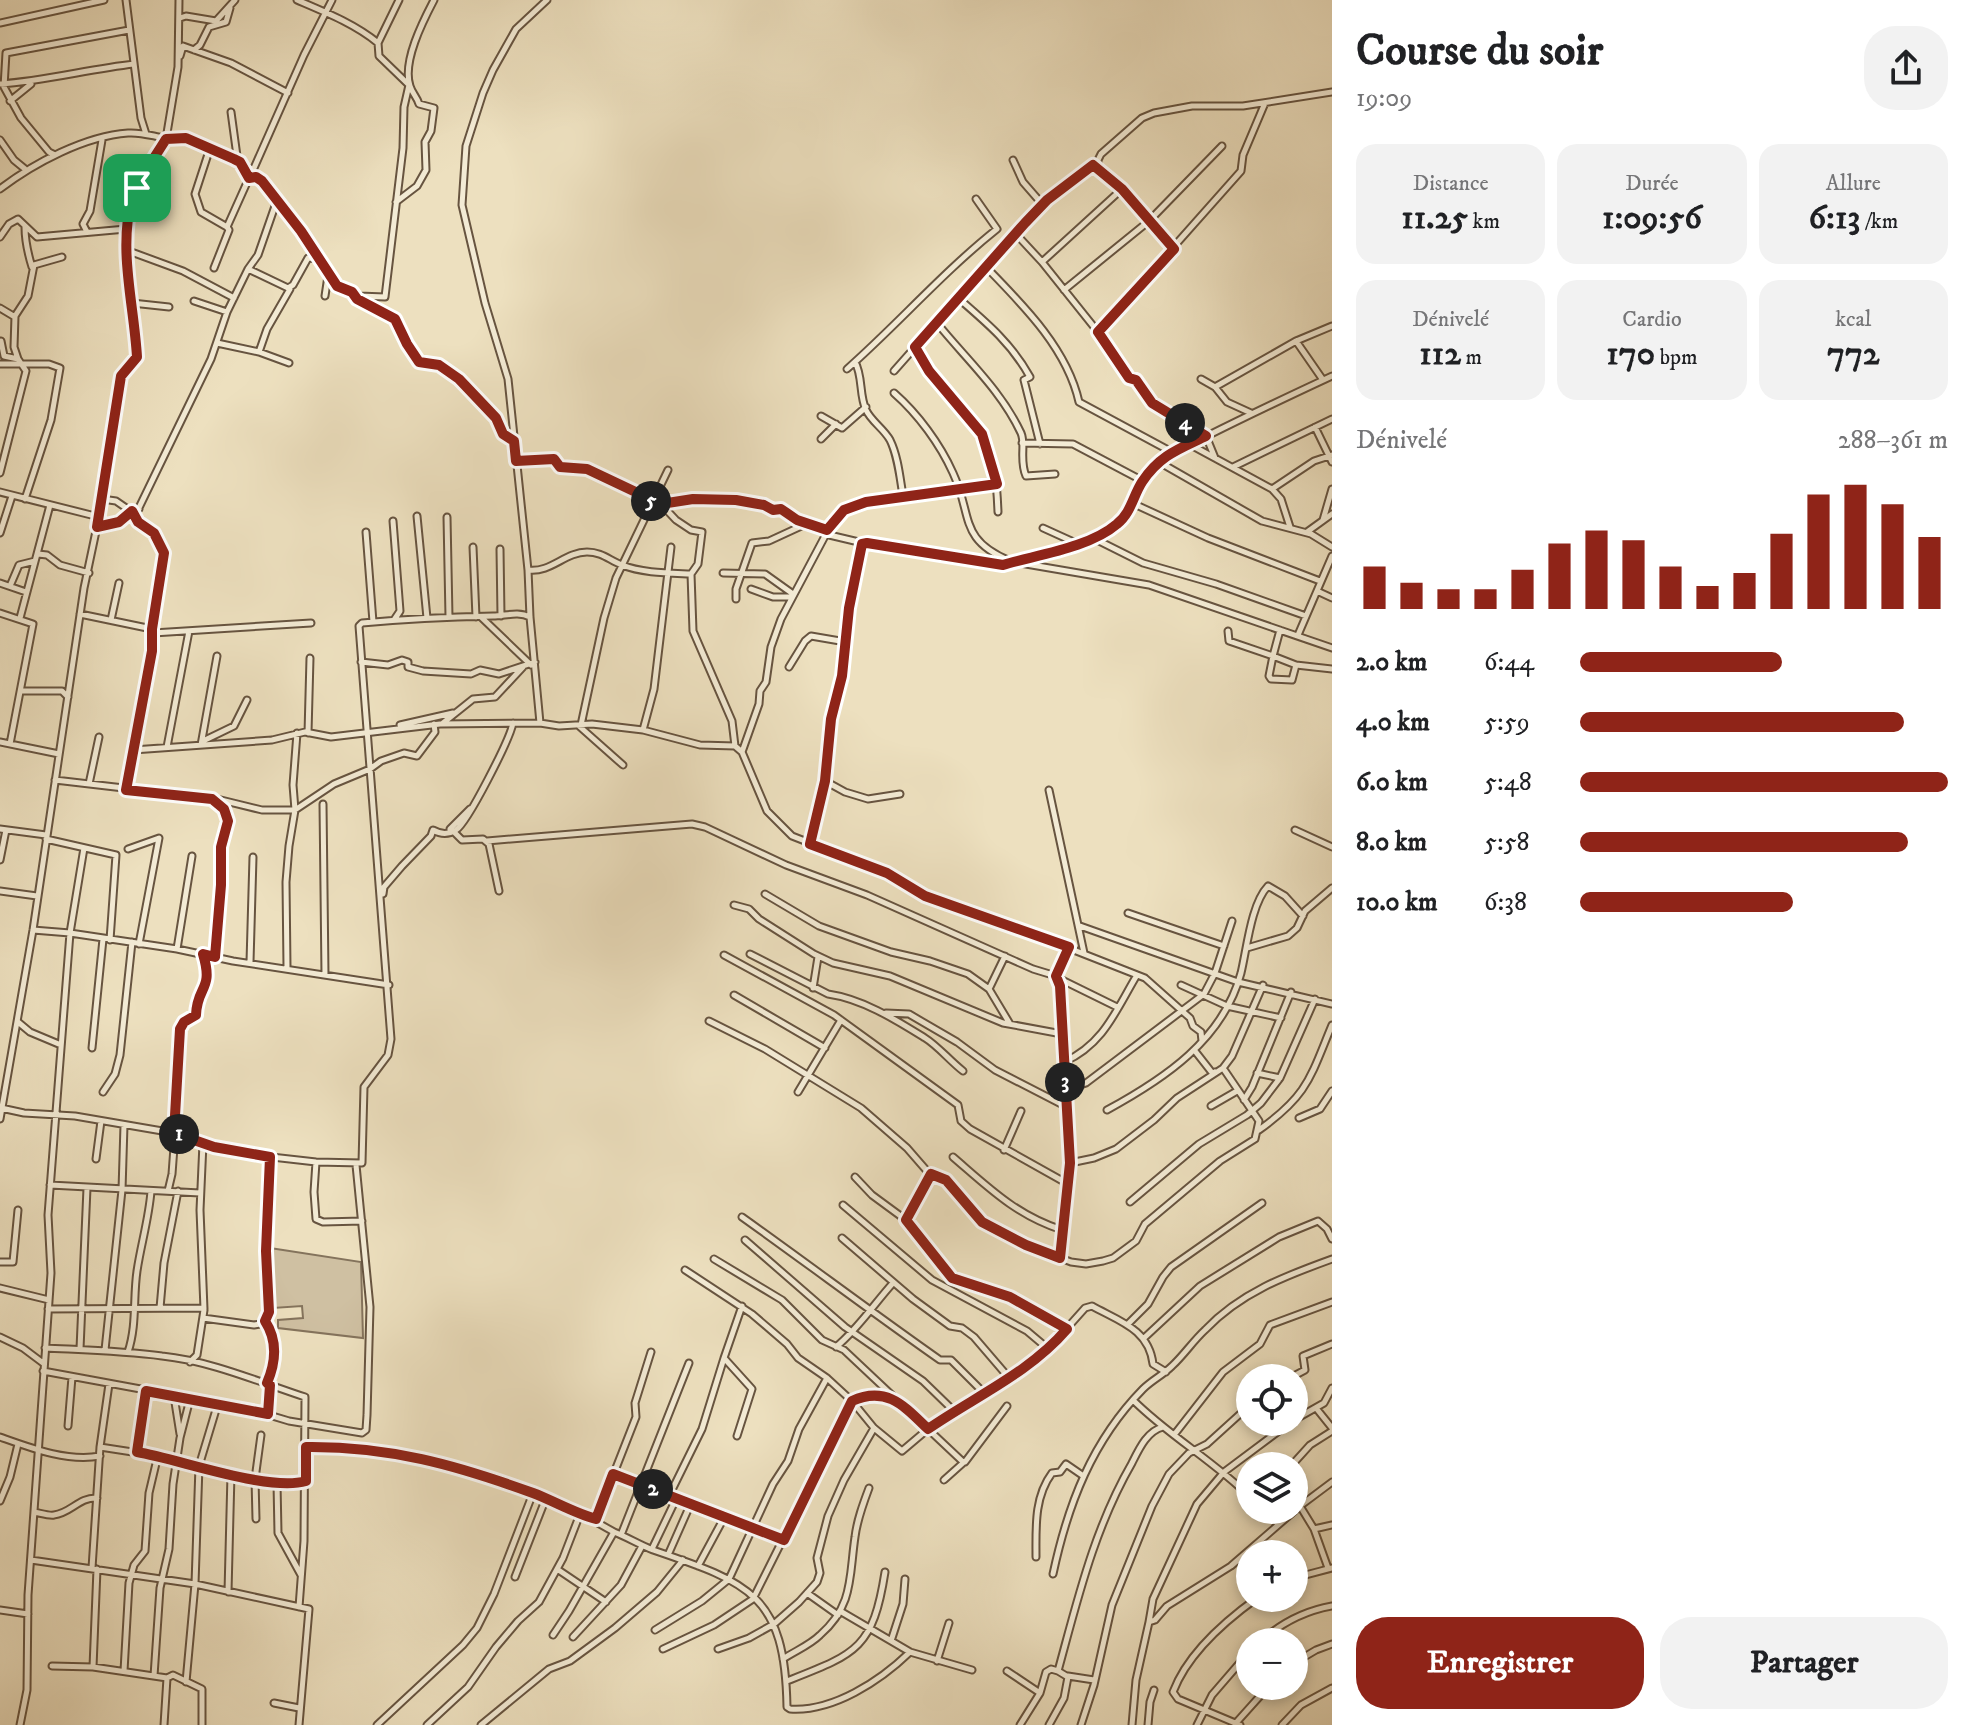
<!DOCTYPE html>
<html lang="fr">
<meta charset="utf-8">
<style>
body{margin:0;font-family:"IM FELL DW Pica",serif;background:#f2f2f2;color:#202124;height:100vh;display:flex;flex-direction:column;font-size:30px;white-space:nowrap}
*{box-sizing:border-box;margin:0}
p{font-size:26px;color:#757577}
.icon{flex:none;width:44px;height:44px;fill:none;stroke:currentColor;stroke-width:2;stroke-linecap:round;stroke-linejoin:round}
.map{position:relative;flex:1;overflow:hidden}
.panel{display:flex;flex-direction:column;background:#fff;width:640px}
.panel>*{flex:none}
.buttons{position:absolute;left:1236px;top:1364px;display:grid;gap:16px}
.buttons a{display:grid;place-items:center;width:72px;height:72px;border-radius:50%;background:#fff;box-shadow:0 4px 12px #0003;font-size:40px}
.pin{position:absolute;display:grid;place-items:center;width:68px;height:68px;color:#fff;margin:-34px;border-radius:16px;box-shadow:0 4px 12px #0006}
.km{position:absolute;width:40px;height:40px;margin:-20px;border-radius:50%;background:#222;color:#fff;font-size:22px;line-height:40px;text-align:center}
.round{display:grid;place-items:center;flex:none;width:84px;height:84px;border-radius:32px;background:#f2f2f2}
.overview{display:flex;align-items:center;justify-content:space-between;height:136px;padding:0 24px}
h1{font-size:44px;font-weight:800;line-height:60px}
.figures{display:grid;grid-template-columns:repeat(3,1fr);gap:12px;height:136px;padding:8px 24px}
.figures div{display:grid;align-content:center;border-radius:20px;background:#f2f2f2;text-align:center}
.figures b{font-size:34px;font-weight:800}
.figures small{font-size:22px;font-weight:400}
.figures p{font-size:22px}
.chart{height:224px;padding:16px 24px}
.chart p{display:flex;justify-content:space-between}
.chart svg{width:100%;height:144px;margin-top:8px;stroke:#8f2418;stroke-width:6}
.primary-button{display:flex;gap:16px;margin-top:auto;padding:16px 24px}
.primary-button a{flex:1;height:92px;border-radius:32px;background:#8f2418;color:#fff;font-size:32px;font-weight:800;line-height:92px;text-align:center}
.primary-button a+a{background:#f2f2f2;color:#202124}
ul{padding:0 24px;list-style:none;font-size:26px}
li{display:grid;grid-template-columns:128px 96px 1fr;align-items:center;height:60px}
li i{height:20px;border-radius:10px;background:#8f2418}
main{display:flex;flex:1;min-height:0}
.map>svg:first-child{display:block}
</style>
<main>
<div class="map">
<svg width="1332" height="1725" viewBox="0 0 1332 1725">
<rect width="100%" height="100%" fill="#ede0bf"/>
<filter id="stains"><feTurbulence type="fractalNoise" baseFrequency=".0025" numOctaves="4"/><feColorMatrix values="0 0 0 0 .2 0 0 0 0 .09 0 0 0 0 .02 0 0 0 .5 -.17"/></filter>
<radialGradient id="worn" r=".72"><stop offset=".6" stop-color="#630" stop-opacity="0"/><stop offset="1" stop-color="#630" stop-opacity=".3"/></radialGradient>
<path fill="#cfc0a2" stroke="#84735c" stroke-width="2" d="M270,1248l91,14 2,76 -85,-10v-8l25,-2 -1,-12 -29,2z"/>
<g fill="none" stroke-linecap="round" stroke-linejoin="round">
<defs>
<path id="minor" d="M126,0l15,118 5,16
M180,18l6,-2 30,5 19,-21
M0,23l104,-23
M378,43l21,-43
M194,50l6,-5 9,-18 17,-5 4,-14
M180,56l3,-10 48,17 57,30
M0,84c45,-3 89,-15 134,-20
M4,87l2,-34 123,-23
M4,87l17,31 28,34 6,3
M10,101l21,-17
M231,112l6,44 12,22 7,-1 14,14 31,40 36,55 22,10 26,1 18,-149 1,-41 5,-22 -30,-29 -1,-13c-23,-19 -53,-31 -81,-43
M0,140l14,20 11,9
M210,148l-15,46 6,18 26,15
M1013,160l10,22 20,23
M1098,168v-8l3,-6 41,-36 12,-5 38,-7h51l89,-14
M0,189c34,-26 85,-53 128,-56 13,-1 24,3 36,5 7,1 12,0 19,0 18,1 51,21 66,31l5,-1 50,-113 28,-55
M396,202l21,-16 9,-16 -1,-28 6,-11 3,-23 -15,-4c-2,-7 -7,-11 -9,-18 -8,-24 13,-65 24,-86
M25,227c0,13 3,27 7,40
M87,232l-4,-8 7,-13 12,-71
M1016,234l26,28 56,70 31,46 10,5 13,20 54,33 9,22
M0,237l9,-13 9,-5 19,18 89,-8
M126,250l57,21 51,27
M1042,262l80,-73
M985,266c37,38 82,82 94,136l91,49
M214,268l15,-38 -2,-3 22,-49
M248,269l40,19 5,-3 15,-27 12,1
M1064,290l85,-69 73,-75
M355,295l40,24 12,25 12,18 23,4 17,13 37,39 7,16 11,7
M325,296l3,-20
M958,298c29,25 54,46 72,79l-6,3 16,64
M194,301l33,11
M132,303l37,4
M0,308l15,9
M937,323c29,36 64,67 84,110 5,11 -2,27 5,43l29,-2
M1098,332l143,-161 2,-16 22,-52
M1296,341l27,39
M217,343l42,9 30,11
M915,347c19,31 47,54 66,85 14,22 16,54 17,80
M259,352l8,-23 23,-40
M18,359l-4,-12 1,-31 13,-20 6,-31 28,-8
M855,362c8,14 4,33 11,48 5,11 18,19 24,30 8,16 10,38 13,56
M0,364h49l11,4 -9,52 -26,79
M847,369c51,-45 96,-97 150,-140l-21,-30
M894,371l131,-148 22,-23 46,-35 29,24 52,60
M1201,379l14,8 12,15 24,11
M1215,387l81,-46 36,-15
M894,393c24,21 46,51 59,80 20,43 5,66 57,88
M821,416l21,12 24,-21
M1315,427l17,35
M821,439l15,-15
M1022,443l51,1 70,37
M1189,444l83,45 9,10 9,28
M516,461l38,-2 6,8 19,1 20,6 39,21 23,9 15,16 15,10 11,2 -4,32 -7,10 2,57 39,90 3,25 7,6 25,59 25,25 95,37 38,23 52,16 168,66 45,40 3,8 8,6 1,9
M1159,462l103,59 49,13 21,13
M1233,467l99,-48
M0,473l26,-102 -8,-12 -14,-3 -3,-15
M1272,489l42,-28 18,-6
M0,492l99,25
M102,499l14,2 16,11
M1132,503l76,35 112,43
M662,504l39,-5 58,5 13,6 9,-1 16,11 30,10
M417,516l10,102
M447,517l2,100
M1323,520l9,-31
M393,521l7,90 -6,9
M97,527l22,-5 20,-13
M1043,528l33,15
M366,532l7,90
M1307,532l25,-18
M0,533l12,-37
M825,534l38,9
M1093,538l50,25 73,21 90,32
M473,547l3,70
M500,549l1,67
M38,554l9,1 13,10 29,8
M1020,563l129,22 183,63
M528,570c23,3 37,-18 59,-18 15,0 22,8 35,13 20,8 47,8 69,9
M723,573l42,1 28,20
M0,583l26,9
M10,586l9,-21 16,-4
M751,589l22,8h19
M1317,591l15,7
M736,599v-10l16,-46 17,-2 39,-18
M0,613l33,11 -23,120
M80,614l72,15 1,4 158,-10
M481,617l50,48
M20,618l30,-113
M111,620l8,-37
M152,629l12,-76 -10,-20 -20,-15 77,-159 16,-47 21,-43 10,-14 17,-49v-7
M1280,630l-7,26 23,9 36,4
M1228,631l1,10 44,15 -4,20 2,3 21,1 4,-15
M1298,635l34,-79
M361,662l27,3 14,-5 6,2v5l15,4 48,3 9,-4 19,4 36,-12
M789,667l16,-26 6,-5 35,6
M21,691h41l6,6
M443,723l30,-24 22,-2 28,-30
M540,723l-10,-106 -2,-47 -20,-191 -23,-76 -23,-98 4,-59 17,-53 10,-23 23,-41 31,-29
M400,725l53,-12
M581,725l23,-107 12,-40 52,-108
M579,726l44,39
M643,730l57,15 35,1
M308,733l2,-75
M203,741l31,-15 13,-26
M0,742l59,12
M201,745l16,-89
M167,747l22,-116
M133,750l139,-10 33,-8 26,5 109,-13 100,-1 19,3 33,-2 51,6 11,-41 17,-142
M742,752l17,-48 1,-13 6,-9 5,-35 10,-28 53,-100c27,-27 123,-29 163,-35
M55,780l146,17 14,3 12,14v11l-6,22v38l-6,72
M825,781l20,11 23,7 32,-5
M89,784l10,-47
M126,790l24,-128 3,-29
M1049,790l35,163
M217,799l45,11h33l39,-26 36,-15 11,-8 23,-8 13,3 18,-24 -1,-8
M323,804l2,171
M0,829l46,6
M1295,830l37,17
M450,832v-3l20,-20
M454,832l8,8 21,-1 6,5 10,47
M46,839l70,16 -6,85
M487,841l205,-17 13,3 81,38 81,30 166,74 23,7 4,10 10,177 -10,95
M810,844l15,-63 6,-62 11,-43 7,-68 13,-64 5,-1 136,22c33,-10 98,-19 122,-49 15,-20 20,-45 41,-61 11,-9 26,-12 39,-18 42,-21 84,-41 127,-61
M128,849l31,-11 -20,106
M0,860l6,-30
M0,891l37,5
M383,894l1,-7 18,-21 29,-30 2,-6c7,4 15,5 23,0 12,-8 54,-91 57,-107
M765,894l54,32 72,26 39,9 38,13 21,15 21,35
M734,905l15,4 10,10 55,35 19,9 57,13 113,47 59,11
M1128,913l96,33
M1080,926l158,56 94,22
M33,930l37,3 107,16 56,12 156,24
M1247,948l41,-12 9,-8 8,-17 27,-23
M177,949l15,-93
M750,954l78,40c35,5 68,26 97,44 13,8 25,23 38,33
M724,955l110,60 124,90 3,16 9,8 98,55
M250,962l3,-105
M287,967l-1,-85 3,-36 6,-36 -2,-25 4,-52
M1056,976l13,-29
M1058,978l59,29
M1181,985l46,21 54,12
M813,988l5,-31
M989,989l16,-33
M734,995l91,53
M886,1013l23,1 48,28 38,28 72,37
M709,1021l56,28 96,59 46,40 20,23 9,7 10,2 36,42 44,23 45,17 15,2 17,-3 10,-3 23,-17 9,-17 75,-63 35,-22 4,-18 -36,-53
M18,1022l12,10 31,13
M92,1048l11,-109
M1195,1051l18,23 2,-2
M1064,1062c40,-18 52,-52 73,-87
M1257,1073l23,5
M1066,1090l20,-7 118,-89 11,-21 17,-52
M103,1092l12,-18 5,-19 12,-113
M798,1092l43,-72
M1244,1100l8,-13 39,-95
M1211,1106l26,-15
M1,1108l23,5 51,3 99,17 63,20 79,9 46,1 2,-76 24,-32 3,-16 -32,-413 3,-3c44,-4 87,-6 131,-7 12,0 25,-5 37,1
M1107,1110c57,-31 116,-70 134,-137 6,-25 10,-69 27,-87l17,10 18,20
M1299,1118l21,-9 12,-18
M0,1119l33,-189 51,-342 15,-71 14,-98 8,-43 16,-19 -11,-107v-21l9,-37 31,-53 12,-72 1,-67
M1259,1130c49,-35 51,-52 73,-105
M203,1143l-3,67 4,99
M1004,1150l17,-39
M953,1157c36,31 63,58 109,73
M96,1159l5,-38
M316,1162l-2,30 2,27 7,3 39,-1
M1070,1163l24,-5 22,-9 38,-29 23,-22 46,-30 9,-12 31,-71
M855,1177l17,18 34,25 46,58 58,19 57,32
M50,1185l150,8
M168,1191l4,-17 5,-67 2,-70 5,-15 12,-7 5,-21 7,-10 -5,-30
M1130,1202l69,-58 48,-29 14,-12 19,-25 35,-79
M843,1205l89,75 95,51 19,16 5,-1 34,-38 7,-2c27,15 57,23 61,58l13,8
M742,1217c66,47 131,96 198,143h11l34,34
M906,1220l25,-46
M842,1238l71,61 37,27 12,2 12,9 36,42
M745,1240l100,87 78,54 33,32
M714,1259l68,41 40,40 22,10 118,111 3,1 42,-56
M0,1262h13l5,-52
M685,1270l67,44 35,30 11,14 29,20 25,23 22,27 28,23 26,-22 82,-50 39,-31
M0,1288l49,12
M160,1308l4,-45 14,-72
M48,1309l154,-1 2,2 -7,45 -7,7
M203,1318l51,7 6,-1 8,-6 -1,-98 3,-63
M265,1321c13,20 11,41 2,62
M1128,1324l20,-20 15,-27 8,-10 91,-64
M0,1337l23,11 20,15
M1143,1339l57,-53 79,-49 39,-16 9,8 5,10
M836,1347c22,-18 38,-43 57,-64
M45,1348c39,2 78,3 117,8 49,5 97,26 143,41l-1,144 -5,66
M80,1349l7,-161
M105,1350l17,-160 2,-65
M128,1352c9,-27 5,-54 9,-81 4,-27 12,-53 14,-80
M724,1358l18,-52
M43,1371l206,38 40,12 73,12 4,-3 1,-15 3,-108 -14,-142
M1290,1378l15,-8 -2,-14 29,-12
M174,1396l6,38
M1133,1400c36,36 81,61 117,97
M1316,1408l16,20
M268,1414l2,-29
M1294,1420l30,-17 8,-15
M68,1426l4,-49
M1174,1435l49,-63 37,-28 10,-19 62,-23
M0,1437c31,11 67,25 100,19
M100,1447l65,10 17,7 95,19 29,-2
M306,1447c80,-1 153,19 227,46 21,8 41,20 63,26l40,-102 -1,-14 16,-51
M137,1452l9,-61
M1291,1466l19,-21 22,-14
M613,1474l171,66
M944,1480l19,-17
M277,1483l1,50 23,42
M670,1494l32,-65 22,-71 28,31 -15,47
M0,1501l10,-24 8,-33
M1300,1506l14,23 14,39
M1263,1510l15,14
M34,1512c6,1 15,4 20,3 17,-2 25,-18 43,-17
M256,1519l-1,-40 6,-44
M598,1523l16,9
M1314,1529l18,-4
M621,1535l68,-172
M652,1549l25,-52
M668,1555l23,-52
M1036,1557c0,-29 -2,-60 16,-84l8,-1 6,-8 16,11
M31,1560l164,24 114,25 -10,116
M698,1566l27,-50
M92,1568l8,-121 9,-63
M557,1569l49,33
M1053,1574c15,-70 39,-133 90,-185 9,-9 20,-14 29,-23 12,-11 21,-25 33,-36 35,-37 80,-54 127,-71
M515,1577l31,-79
M1294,1578l38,-10
M228,1592l3,-118
M807,1593l31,22
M0,1610l28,4
M840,1611l70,41 62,18
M1149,1622l4,-23 44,-95 27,-32 67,-50
M655,1630l47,-29 27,-22 44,-95 15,-23 11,-32 28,-51
M553,1635l16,-24 45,-79c13,5 26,13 39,18 97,33 132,45 134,157l3,2c43,3 90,-28 120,-57
M573,1637l48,-52 21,-39
M891,1641l12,-37 2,-25
M1260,1642c21,-19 44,-31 72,-36
M663,1649l51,-24 39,-26 99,-198 30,-6 14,6
M718,1649l31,-11 25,-14 25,-22 18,-20 3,-9 -3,-15 11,-42 16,-36 30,-52
M783,1659c12,-8 27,-14 37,-24 34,-30 29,-58 35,-98 2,-17 8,-33 14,-49
M937,1661l12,-38
M1294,1663l22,-13 16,-6
M52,1666l41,1 74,11 6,-3 29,14v36
M93,1667l4,-98
M124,1671l5,-88 5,-18 11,-14 4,-58 9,-38
M1007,1671l33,22
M154,1676l6,-88 9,-39 4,-65 7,-46 10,-39
M1068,1676l26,4
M787,1681c69,-27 86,-32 98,-109
M186,1682l9,-98 4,-118 19,-63
M274,1703l25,5
M1235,1724l34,-38
M20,1725l7,-35 1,-95 23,-322 -3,-58 22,-282 14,-85
M164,1725l3,-47
M377,1725l86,-80 14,-17 17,-34 39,-101
M427,1725l41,-38 28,-40 22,-26 21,-19 24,-44 17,-44
M481,1725l68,-56 21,-8 45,-33 42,-36 26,-32
M1020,1725l20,-32 6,-21 5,-3 7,2c20,-73 36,-142 74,-208 7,-14 15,-32 31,-36
M1049,1725l15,-27 4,-21 -10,-6
M1081,1725l13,-40 18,-80 40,-99 17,-32 20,-21 18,-9 43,-39
M1132,1725l4,-45 13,-58 6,-2 12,-14 64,-40 69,-60 32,-24
M1148,1725l2,-23 4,-12
M1197,1725l15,-30 38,-44
M1240,1725l-62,-26 -5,-7c14,-37 52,-71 84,-94
M1282,1725l19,-20 31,-17"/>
</defs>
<use href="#minor" stroke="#675440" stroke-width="9"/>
<use href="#minor" stroke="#f3ebd5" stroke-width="5"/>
</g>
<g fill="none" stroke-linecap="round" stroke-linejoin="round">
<defs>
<path id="route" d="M186,138l48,21 6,3 9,16 7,-1 6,4 39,50 36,55 15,6 5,7 38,20 12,25 12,18 20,3 20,14 37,39 7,16 11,7 2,20 38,-2 6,8 27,2 74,35 32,-5 43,1 28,5 9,5 8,-1 16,11 30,10 17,-20 22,-8 131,-18 -15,-50 -53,-63 -14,-24 110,-124 22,-23 46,-35 29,24 52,60 -76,83 31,46 7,2 16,23 54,33c-27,13 -46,19 -64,46 -9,14 -11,31 -25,42 -28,24 -81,31 -114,41l-136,-22 -5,1 -13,64 -7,68 -11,43 -6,62 -15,63 77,29 38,23 144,51 -13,29 4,10 10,177 -10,95 -34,-13 -44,-23 -36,-42 -15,-6 -25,46 46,58 58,19 57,32c-38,44 -91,67 -139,100 -23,-22 -41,-44 -76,-28l-68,139 -171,-66 -17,45c-22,-6 -42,-18 -63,-26 -77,-28 -144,-47 -227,-46v34c-38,11 -127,-22 -169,-29l9,-61 122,23 2,-29 -3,-2c9,-21 11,-42 -2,-62l4,-9 -3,-61 4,-94 -56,-10 -40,-14 6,-104 4,-7 12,-7c1,-30 18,-24 7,-61l12,3 6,-72v-38l7,-26 -4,-12 -12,-10 -86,-9 26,-139v-22l12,-76 -10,-20 -16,-11 -6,-11 -13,11 -22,5 24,-151 16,-19c-3,-53 -19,-107 -5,-159 5,-16 25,-44 34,-59z"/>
</defs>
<use href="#route" stroke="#fff" stroke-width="16"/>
<use href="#route" stroke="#8f2418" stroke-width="10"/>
</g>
<rect width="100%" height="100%" filter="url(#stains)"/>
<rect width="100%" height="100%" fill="url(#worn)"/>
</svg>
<div class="buttons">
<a><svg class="icon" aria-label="locate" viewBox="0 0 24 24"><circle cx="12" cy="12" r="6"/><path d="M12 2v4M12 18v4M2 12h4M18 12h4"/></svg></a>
<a><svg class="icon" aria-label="layers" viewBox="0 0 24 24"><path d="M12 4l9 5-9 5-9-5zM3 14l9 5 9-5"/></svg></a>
<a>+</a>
<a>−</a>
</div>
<div class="pin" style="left:137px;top:188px;background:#1e9e55"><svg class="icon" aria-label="arrive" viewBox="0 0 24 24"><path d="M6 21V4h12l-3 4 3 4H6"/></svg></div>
<b class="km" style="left:179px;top:1134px">1</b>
<b class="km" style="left:653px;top:1489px">2</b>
<b class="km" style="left:1065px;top:1082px">3</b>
<b class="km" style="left:1185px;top:423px">4</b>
<b class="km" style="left:651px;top:501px">5</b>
</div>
<section class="panel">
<div class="overview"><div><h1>Course du soir</h1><p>19:09</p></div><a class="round"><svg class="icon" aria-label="share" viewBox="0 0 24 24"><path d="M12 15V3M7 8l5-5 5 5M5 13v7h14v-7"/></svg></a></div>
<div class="figures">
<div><p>Distance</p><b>11.25<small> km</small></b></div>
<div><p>Durée</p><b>1:09:56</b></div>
<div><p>Allure</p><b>6:13<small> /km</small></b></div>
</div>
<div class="figures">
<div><p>Dénivelé</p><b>112<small> m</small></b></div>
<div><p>Cardio</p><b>170<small> bpm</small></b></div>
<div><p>kcal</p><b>772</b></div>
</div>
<div class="chart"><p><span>Dénivelé</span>288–361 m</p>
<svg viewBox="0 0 160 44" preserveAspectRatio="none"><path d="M5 44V31M15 44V36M25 44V38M35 44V38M45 44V32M55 44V24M65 44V20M75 44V23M85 44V31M95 44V37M105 44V33M115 44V21M125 44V9M135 44V6M145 44V12M155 44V22"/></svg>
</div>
<ul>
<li><b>2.0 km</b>6:44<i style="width:55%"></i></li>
<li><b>4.0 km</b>5:59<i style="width:88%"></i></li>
<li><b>6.0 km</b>5:48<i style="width:100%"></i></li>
<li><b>8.0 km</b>5:58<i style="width:89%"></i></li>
<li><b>10.0 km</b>6:38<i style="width:58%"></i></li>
</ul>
<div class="primary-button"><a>Enregistrer</a><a>Partager</a></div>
</section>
</main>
